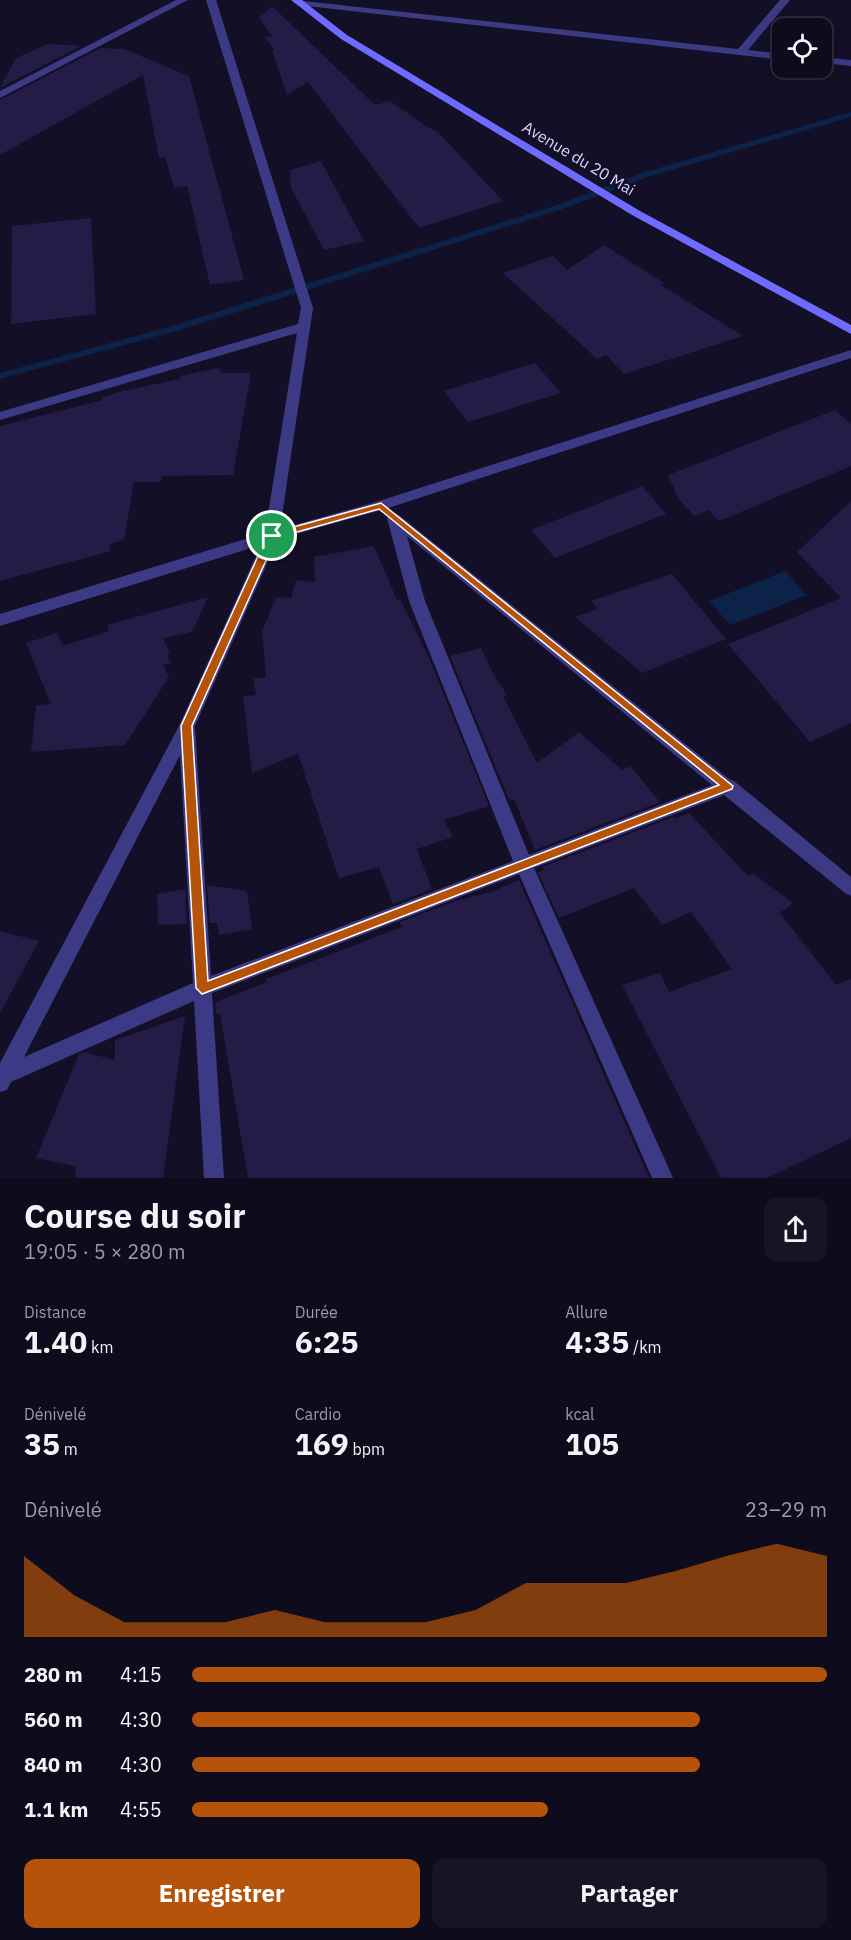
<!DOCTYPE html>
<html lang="fr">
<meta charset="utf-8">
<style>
body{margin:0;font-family:"IBM Plex Sans",sans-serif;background:#171425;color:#f1f3f6;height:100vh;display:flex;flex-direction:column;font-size:22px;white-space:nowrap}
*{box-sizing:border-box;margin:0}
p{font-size:20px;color:#9b9ba3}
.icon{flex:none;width:33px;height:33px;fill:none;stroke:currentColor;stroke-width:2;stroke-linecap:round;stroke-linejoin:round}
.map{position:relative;height:1178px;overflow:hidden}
.details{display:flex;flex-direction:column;background:#0e0b1c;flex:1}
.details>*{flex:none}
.controls{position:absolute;left:772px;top:18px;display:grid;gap:12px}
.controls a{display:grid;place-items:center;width:60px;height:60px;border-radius:12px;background:#0e0b1c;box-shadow:0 3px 15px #0003,0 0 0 2px #2e2b3b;font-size:30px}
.pin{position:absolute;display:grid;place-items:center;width:51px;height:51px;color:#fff;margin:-26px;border:3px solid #fff;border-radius:50%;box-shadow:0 2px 6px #0007}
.round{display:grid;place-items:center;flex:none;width:63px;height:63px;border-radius:12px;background:#171425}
.overview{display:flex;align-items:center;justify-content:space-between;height:102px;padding:0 24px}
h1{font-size:33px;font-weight:700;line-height:45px}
.figures{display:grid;grid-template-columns:repeat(3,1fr);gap:9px;height:102px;padding:6px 24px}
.figures div{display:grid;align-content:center}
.figures b{font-size:30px;font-weight:700}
.figures small{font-size:16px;font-weight:400}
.figures p{font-size:16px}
.chart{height:168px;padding:12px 24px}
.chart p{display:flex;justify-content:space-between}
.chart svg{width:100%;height:108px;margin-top:6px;fill:#b45309;opacity:.7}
.button{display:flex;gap:12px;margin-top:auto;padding:12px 24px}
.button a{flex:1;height:69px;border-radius:12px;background:#b45309;color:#fff;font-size:24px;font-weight:700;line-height:69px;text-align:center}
.button a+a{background:#171425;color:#f1f3f6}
ul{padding:0 24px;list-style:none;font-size:20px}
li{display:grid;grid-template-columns:96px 72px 1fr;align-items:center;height:45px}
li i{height:15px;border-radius:8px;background:#b45309}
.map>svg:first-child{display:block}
</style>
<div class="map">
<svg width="851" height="1178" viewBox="0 0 851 1178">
<rect width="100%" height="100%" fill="#130f26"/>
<path fill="#0c2248" d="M785,571l22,24 -77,30 -21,-24z"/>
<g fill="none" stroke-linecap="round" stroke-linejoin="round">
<path fill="#0c2248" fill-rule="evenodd" d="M851,112v5l-200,59 -91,34 -380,120 -180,49v-6l172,-47 382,-120 91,-34z"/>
</g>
<path fill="#241b47" d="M272,6l103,99 15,-4 39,27 8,3 66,70 -84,27 -111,-146 -21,13 -15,-45 2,-1 -9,-12 7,-1 -13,-18z
M48,44l33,2 -81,42 16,-30z
M101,48l23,1 65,27 55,204 -34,5 -23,-99 -13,2 -9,-31 -6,1 -16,-83 -143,80v-55z
M321,161l43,80 -40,9 -33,-62 -1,-18z
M91,218l5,96 -85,10 1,-98z
M604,245l60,38 -3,2 82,51 -119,38 -18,-19 -9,4 -94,-86 50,-17 14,14z
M535,363l26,30 -93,29 -24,-31z
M219,368l2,5h30l-18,102 -71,1 -2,6h-26l-10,58 -15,4 2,7 -111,30v-155l103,-26 -1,-2 16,-6 62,-13 -1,-3z
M835,410l16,14v42l-132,55 -11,-11 -13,6 -16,-16 -11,-25z
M642,486l24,28 -111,44 -24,-28z
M851,501v222l-41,19 -82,-98 113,-46 -44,-46z
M374,546l23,54 3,-1 30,61 59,146 -45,14 9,17 -36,12 15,40 -39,15 -14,-37 -40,11 -41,-124 -46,19 -9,-77 13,-1 -3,-16 13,-2 -4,-45 14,-35 15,1 5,-18 19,2 -1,-25z
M672,574l54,65 -84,34 -67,-56 23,-8 -7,-8z
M208,597l-16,35 -29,6 7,16 -3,1 4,8 -8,2 6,12 -44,68 -94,7 5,-47 15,-1 -25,-61 31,-10 6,13 46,-15 -2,-6z
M481,648l13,27 13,20 -4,1 34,67 42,-31 43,38 8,-4 30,36 -125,48 -21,-51 -5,1 -59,-144z
M689,813l59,63 5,-3 40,30 -13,10 56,72 15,-6v159l-84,40h-46l-99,-193 38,-12 9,19 63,-23 -41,-57 -29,13 -28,-37 -75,30 -21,-45 6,-3 -2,-3 131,-50 1,2z
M519,880l130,298h-401l-28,-164 -4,-1 -1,-11 52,-20 -1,-3 136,-52 -2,-5 56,-21 35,-9z
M207,885l40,6 5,38 -33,6 -2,-12h-7z
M185,889l2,35 -29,1 -1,-31z
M0,931l39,10 -39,72z
M185,1016l-22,162h-87l-1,-12 -39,-8 43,-104 5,-2 31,8v-20z"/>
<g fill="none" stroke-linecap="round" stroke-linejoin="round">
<path fill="#3d3a85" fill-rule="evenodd" d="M176,0h12l-188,98v-7z
M206,0h10l97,308 -33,221 96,-27 475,-152v8l-466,151 -107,30 -83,187 16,250 302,-115 -104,-260 -22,-83 7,-5 5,2 330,264 5,2 117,96v19l-6,-3 -121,-98 -190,73 139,310h-21l-133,-304 -307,119 12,185h-20l-10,-177 -183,81 -4,8 -7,2v-29l179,-337 82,-181 -261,81v-12l265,-81 32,-200 -297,87v-8l298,-88 3,-16zM407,536l305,249 -183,70 -104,-254zM180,755l13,228 -169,74z
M295,0l443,49 42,-49h10l-42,50 35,4v6l-485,-55 -5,-3z
M822,57l29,3v6l-29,-3z"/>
<path fill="#6f6bff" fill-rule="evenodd" d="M291,0h11l45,35 293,176 211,114v9l-219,-119 -291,-176z"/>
</g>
<path fill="#b45309" stroke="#fff" stroke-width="1.5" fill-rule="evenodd" d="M381,503l352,283 -1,3 -530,205 -6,-6 -15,-262 87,-192zM379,509l340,276 -511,196 -16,-255 84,-188z"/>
<g text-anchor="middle" stroke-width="5" stroke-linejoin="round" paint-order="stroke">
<g font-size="16" fill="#d9d4ff" stroke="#130f26">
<text transform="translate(579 158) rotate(31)" y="6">Avenue du 20 Mai</text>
</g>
</g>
</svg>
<div class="controls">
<a><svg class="icon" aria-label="locate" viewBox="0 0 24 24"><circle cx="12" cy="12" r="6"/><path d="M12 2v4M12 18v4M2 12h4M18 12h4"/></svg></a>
</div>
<div class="pin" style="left:272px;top:536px;background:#1e9e55"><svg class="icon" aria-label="arrive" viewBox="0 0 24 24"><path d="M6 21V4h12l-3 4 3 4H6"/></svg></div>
</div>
<section class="details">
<div class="overview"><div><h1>Course du soir</h1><p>19:05 · 5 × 280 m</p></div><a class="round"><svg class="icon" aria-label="share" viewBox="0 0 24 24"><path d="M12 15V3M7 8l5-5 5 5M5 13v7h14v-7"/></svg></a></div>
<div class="figures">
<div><p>Distance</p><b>1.40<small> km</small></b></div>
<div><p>Durée</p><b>6:25</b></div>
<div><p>Allure</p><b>4:35<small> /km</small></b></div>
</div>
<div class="figures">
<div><p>Dénivelé</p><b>35<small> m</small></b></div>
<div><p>Cardio</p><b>169<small> bpm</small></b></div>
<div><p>kcal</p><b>105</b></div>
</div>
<div class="chart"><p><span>Dénivelé</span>23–29 m</p>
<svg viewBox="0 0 160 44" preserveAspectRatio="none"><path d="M0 44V11L10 27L20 38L30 38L40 38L50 33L60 38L70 38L80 38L90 33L100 22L110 22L120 22L130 17L140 11L150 6L160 11V44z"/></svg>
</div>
<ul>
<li><b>280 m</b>4:15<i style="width:100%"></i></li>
<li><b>560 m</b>4:30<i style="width:80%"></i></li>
<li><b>840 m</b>4:30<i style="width:80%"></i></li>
<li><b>1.1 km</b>4:55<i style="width:56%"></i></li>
</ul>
<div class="button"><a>Enregistrer</a><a>Partager</a></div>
</section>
